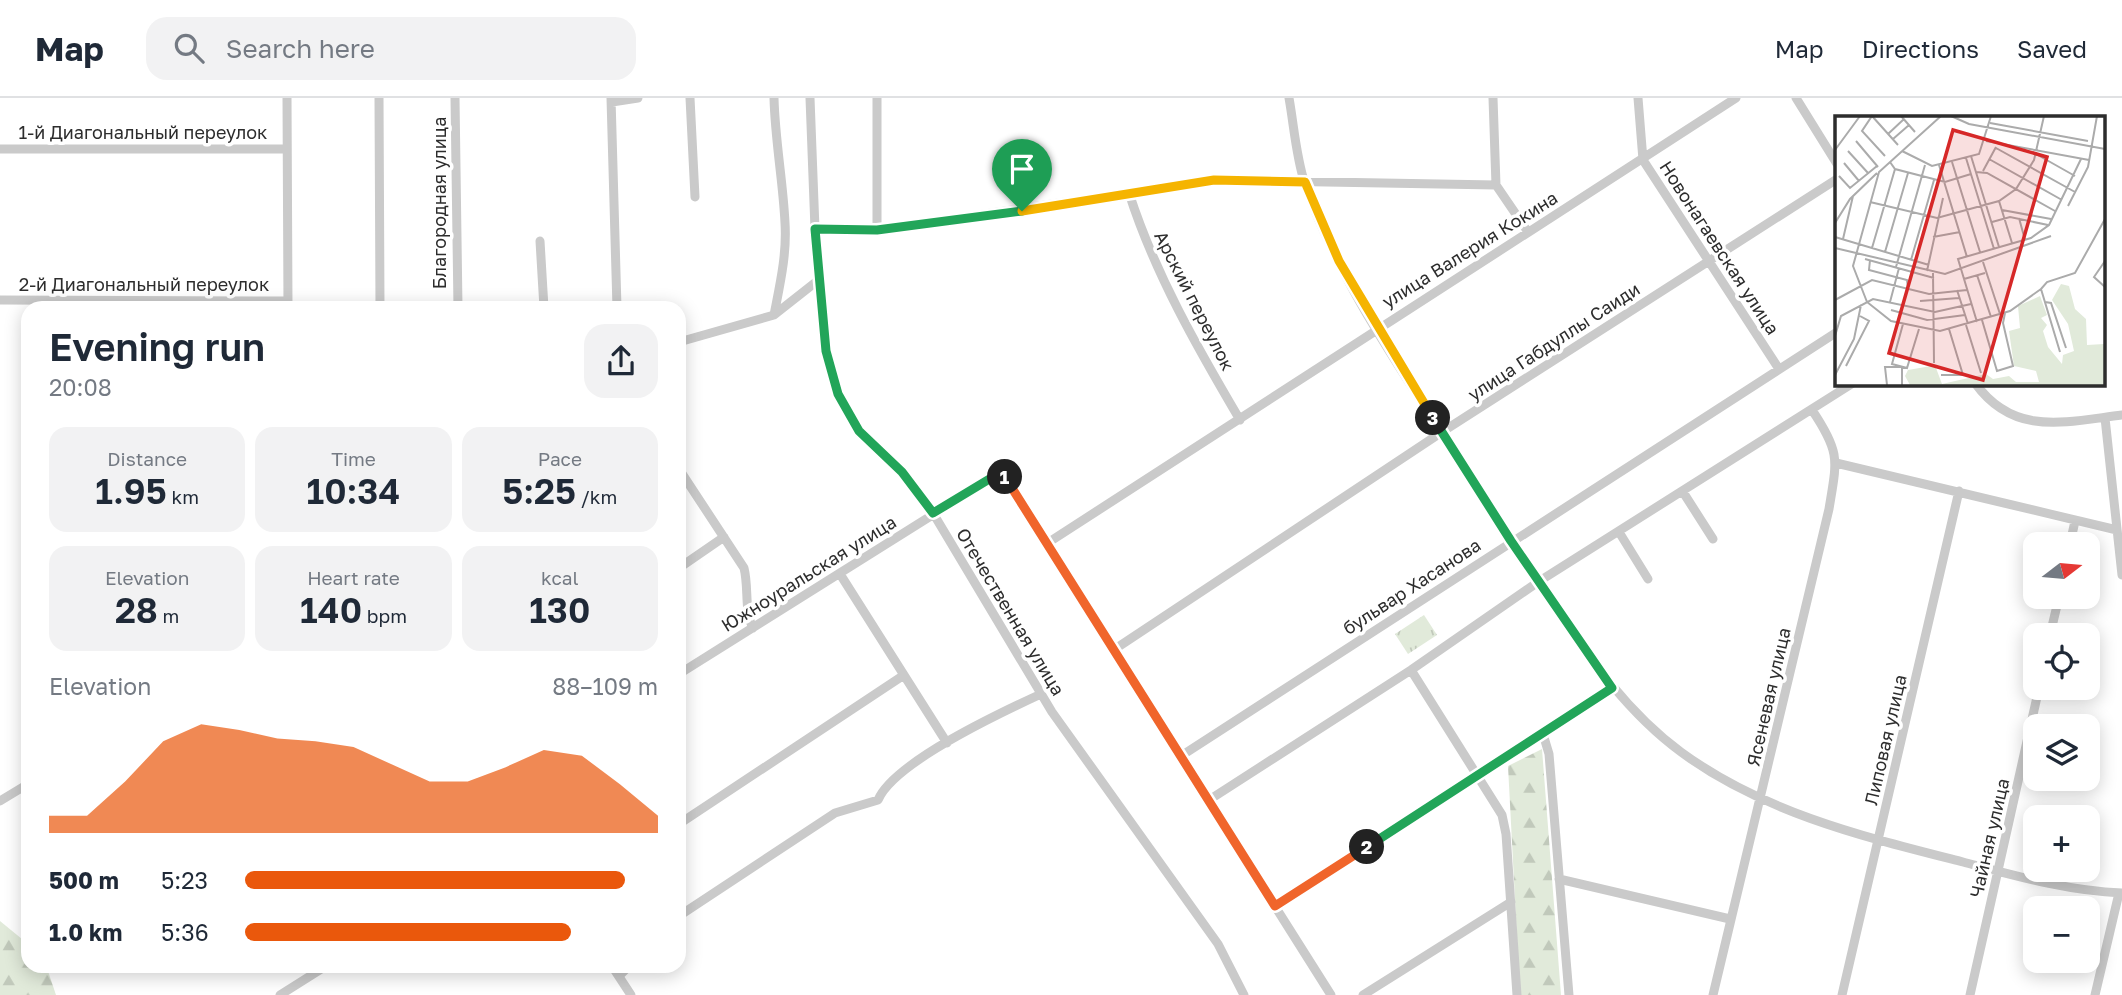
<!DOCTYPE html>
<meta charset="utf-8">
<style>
body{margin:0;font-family:"Golos Text",sans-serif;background:#f2f2f3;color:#1f2937;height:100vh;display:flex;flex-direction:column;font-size:26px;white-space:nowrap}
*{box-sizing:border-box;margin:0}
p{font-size:23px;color:#747a83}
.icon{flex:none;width:38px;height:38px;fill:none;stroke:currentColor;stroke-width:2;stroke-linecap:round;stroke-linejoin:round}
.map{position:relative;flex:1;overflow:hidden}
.details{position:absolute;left:21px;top:203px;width:665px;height:672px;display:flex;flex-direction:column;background:#fff;border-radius:21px;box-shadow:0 4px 18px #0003}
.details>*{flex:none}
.needle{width:46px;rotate:74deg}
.fabs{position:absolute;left:2023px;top:434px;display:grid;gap:14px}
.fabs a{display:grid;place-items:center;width:77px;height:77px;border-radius:14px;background:#fff;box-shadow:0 4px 18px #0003;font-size:35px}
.pin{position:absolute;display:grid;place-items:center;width:60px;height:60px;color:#fff;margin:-72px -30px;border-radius:50% 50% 50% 0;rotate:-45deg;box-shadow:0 0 7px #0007}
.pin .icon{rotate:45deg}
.km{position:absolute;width:35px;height:35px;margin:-18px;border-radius:50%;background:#222;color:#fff;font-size:19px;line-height:35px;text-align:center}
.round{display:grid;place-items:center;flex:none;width:74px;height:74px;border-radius:21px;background:#f2f2f3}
.summary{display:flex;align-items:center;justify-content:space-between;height:119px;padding:0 28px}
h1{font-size:38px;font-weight:600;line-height:52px}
.metrics{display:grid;grid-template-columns:repeat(3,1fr);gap:10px;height:119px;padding:7px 28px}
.metrics div{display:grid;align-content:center;border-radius:18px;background:#f2f2f3;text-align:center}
.metrics b{font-size:35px;font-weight:600}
.metrics small{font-size:19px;font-weight:400}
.metrics p{font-size:19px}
.chart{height:196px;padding:14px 28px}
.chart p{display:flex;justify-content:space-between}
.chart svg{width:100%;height:126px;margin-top:7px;fill:#ea580c;opacity:.7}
ul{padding:0 28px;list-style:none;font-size:23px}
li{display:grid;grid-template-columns:112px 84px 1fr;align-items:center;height:52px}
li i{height:18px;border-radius:9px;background:#ea580c}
header{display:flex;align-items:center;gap:42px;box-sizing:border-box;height:98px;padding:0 35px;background:#fff;border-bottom:2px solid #e0e1e3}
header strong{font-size:33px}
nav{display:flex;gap:38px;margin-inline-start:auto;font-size:24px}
.search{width:490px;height:63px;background:#f2f2f3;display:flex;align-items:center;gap:18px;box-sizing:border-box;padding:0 24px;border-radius:21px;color:#747a83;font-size:26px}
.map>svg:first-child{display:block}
</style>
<header>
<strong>Map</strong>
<div class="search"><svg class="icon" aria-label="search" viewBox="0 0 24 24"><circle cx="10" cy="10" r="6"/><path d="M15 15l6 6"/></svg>Search here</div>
<nav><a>Map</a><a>Directions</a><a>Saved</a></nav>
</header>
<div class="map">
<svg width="2122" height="897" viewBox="0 0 2122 897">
<defs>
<pattern id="grass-tufts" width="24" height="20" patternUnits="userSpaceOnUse" patternTransform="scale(1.75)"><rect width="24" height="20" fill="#e1eada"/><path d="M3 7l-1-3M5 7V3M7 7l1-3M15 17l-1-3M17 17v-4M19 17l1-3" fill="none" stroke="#c1c9bb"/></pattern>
<pattern id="forest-firs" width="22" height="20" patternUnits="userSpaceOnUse" patternTransform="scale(1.75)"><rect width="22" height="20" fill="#e1eada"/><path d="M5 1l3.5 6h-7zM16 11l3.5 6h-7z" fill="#c1c9bb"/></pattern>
</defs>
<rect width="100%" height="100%" fill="#fff"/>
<path fill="url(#grass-tufts)" d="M1424,517l13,20 -29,19 -13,-20z"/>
<path fill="url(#forest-firs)" d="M1542,651l19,246h-41l-12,-229z
M0,823l28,23v22l19,2 9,27h-56z"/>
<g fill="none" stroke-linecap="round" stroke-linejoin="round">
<path stroke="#cacaca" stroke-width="9" d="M287,0l1,210
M379,0l1,210
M455,0l3,210
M611,0l6,210
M690,0l5,99
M774,0c1,42 9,83 11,125 2,31 -5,61 -11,92
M810,0l5,131 11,122 12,43 21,37 43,41 31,41 119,199 166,232 26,51
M1289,0c5,28 7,59 16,86 35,101 101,192 158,282 30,47 61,94 92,141 36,53 73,106 126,145 83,61 184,85 282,110 53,14 105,29 159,31
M1493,0l3,87 32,47
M1638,0l5,62 136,209
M1796,0l41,66
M612,4l26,-4
M0,51h286
M1129,95c26,81 68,154 111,227
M815,131l62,1 337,-50 282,5
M877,132v-132
M540,143l4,67
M0,202l287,1
M679,244l95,-27 47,-37
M1975,285c39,54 90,39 147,32
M2105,320l17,157
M1836,365l281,67
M679,371l65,99c5,20 0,43 9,60
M1683,394l30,47
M1619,434l29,47
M1046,446l690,-446
M2070,446l5,-23
M679,470l45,-31
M840,476l107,169
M2050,537l9,-38
M1115,551l327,-217 395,-253
M1411,572l91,145 4,19 11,161
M679,576l322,-202 330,523
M1543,636l6,20 20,241
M1181,658l656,-424
M1209,702l202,-130 127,-88 315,-199
M0,703l28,-17
M679,726l225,-149
M1559,781l171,40
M1275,808l337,-218
M679,818l156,-103 43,-13c16,-38 124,-88 163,-106
M612,868l19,29
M619,878l10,-10
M280,897l46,-29
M1363,897l148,-93
M1713,897l116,-486c8,-49 12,-56 -17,-99
M1842,897l117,-504
M1970,897l69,-307
M2095,897l24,-102"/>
</g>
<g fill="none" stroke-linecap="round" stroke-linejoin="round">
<defs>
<path id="split-1" d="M1005,379l-4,-5 -68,41 -31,-41 -43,-41 -21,-37 -12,-43 -11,-122 62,1 145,-19"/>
<path id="split-2" d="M1005,379l270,429 92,-59"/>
<path id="split-3" d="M1367,749l245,-159 -101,-147 -78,-123"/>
<path id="split-4" d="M1022,113l192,-31 91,2 34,79 94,157"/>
</defs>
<use href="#split-1" stroke="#fff" stroke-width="14"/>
<use href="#split-2" stroke="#fff" stroke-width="14"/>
<use href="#split-3" stroke="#fff" stroke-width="14"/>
<use href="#split-4" stroke="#fff" stroke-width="14"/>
<use href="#split-1" stroke="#22a559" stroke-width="9"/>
<use href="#split-2" stroke="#f0652b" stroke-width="9"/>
<use href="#split-3" stroke="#22a559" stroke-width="9"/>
<use href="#split-4" stroke="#f5b400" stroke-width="9"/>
</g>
<g text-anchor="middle" stroke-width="7" stroke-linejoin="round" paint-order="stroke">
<g font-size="18" fill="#2d2d2d" stroke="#fff">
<text x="143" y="41">1-й Диагональный переулок</text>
<text transform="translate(440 105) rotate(-90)" y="6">Благородная улица</text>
<text transform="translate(1719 150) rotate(57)" y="6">Новонагаевская улица</text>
<text transform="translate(1470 152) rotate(-32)" y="6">улица Валерия Кокина</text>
<text x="144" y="193">2-й Диагональный переулок</text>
<text transform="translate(1194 203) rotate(63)" y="6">Арский переулок</text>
<text transform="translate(1554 244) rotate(-33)" y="6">улица Габдуллы Саиди</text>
<text transform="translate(809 476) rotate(-32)" y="6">Южноуральская улица</text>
<text transform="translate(1412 489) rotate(-33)" y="6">бульвар Хасанова</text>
<text transform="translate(1010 514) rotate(59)" y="6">Отечественная улица</text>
<text transform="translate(1769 599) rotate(-77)" y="6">Ясеневая улица</text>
<text transform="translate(1886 642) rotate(-77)" y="6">Липовая улица</text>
<text transform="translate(1990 740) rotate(-77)" y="6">Чайная улица</text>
</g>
</g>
<g transform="translate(1835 18)">
<rect width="270" height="270" fill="#fff"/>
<path d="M226,168l8,2 6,23 11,10 1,26 17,-1v41h-194l-5,-9 3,-6 23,-4 5,2 6,16 44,-10 7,5 16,-3 7,6h23l-3,-11 -22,-5 -5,-35 11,-3 -2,-22 22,-10 7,19 -6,3 6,7 -4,6 5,16 14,17 1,-9 11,-4 -6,-27 -16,-24z" fill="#e1eada"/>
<path fill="none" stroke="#ababab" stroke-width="2" d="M66,0l14,16M106,0l-62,56 -26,94 14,36 24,19 49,10 70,-20 31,-22M116,0l18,8 136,25M155,7l98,18M53,18l16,-15M58,23l16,-14M21,25l22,26M151,25l103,19M161,32l79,44M0,34l25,-34M13,35l20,22M67,35l30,15 47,-12 12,-38M201,38l39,22M50,40l-23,-25 10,-15 26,29M136,40l28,91M131,42l28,91M154,43l73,41M55,46l5,7 50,13 26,-8M117,46l28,90M9,47l15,18M104,49l28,92M148,55l13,-24M141,56l11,1 68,38M4,60l11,12 27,-22M164,85l13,42M35,86l67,16 62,-17 17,-12 18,-29 10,-44M233,90l20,-39 9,-51M167,94l49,9M184,102l6,22M157,106l18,-5 38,8M0,107l15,-24 27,-26M0,121l94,28M98,121l27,-5M8,123l10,-43M0,132l110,26 106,-38M37,132l23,-79M50,136l23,-79M30,143l69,19M35,144l-1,10 38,10 1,9M76,144l23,-80M270,145l-11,16 11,10M148,146l17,52M61,151l29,-102M92,155l16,-73M98,157l1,90M142,159l14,42M129,163l21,-6M122,174l11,34M0,184l37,-20 57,14 38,-4M85,185l39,-3M55,186l9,-34M210,186l6,1 15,45M56,194l36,10 38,-5M147,204l15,51 16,-5 -10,-43 2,-10M142,206l-19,-63 73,-21 18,-13 32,-66M68,208l-11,40 15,4 12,-39M131,209l15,48M0,220l6,-20 32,-17 62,13 36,-8M225,236l-19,-63 6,-7 28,-9 30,-54M11,250l23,-45 -9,-5M0,259l19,-36 7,-34M106,259h22l-14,-46M52,269l-2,-18h17v18"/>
<path fill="#d62828" fill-opacity="0.15" stroke="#d62828" stroke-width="3.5" d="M118,14l94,27 -64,223 -94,-27z"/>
<rect width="270" height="270" fill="none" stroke="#2d2d2d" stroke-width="3.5"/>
</g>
</svg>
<div class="fabs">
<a><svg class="needle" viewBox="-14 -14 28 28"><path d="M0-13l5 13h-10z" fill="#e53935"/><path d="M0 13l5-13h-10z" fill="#747a83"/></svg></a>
<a><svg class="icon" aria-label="locate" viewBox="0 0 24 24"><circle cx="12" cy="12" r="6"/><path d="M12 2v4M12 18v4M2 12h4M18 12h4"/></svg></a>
<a><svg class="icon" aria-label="layers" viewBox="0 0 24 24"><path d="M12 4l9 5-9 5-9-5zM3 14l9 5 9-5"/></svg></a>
<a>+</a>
<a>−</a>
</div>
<div class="pin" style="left:1022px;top:113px;background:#1e9e55"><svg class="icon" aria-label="arrive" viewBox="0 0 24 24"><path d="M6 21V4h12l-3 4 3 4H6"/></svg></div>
<b class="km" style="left:1005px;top:379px">1</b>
<b class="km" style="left:1367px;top:749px">2</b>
<b class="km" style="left:1433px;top:320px">3</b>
<section class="details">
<div class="summary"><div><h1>Evening run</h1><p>20:08</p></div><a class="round"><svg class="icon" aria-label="share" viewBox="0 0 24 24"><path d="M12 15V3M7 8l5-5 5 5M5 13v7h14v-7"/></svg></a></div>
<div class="metrics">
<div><p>Distance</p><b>1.95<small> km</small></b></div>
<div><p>Time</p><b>10:34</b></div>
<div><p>Pace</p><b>5:25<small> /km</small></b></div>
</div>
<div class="metrics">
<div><p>Elevation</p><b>28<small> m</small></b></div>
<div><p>Heart rate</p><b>140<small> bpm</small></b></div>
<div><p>kcal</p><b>130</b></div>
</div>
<div class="chart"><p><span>Elevation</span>88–109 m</p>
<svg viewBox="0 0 160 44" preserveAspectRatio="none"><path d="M0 44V38L10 38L20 26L30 12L40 6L50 8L60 11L70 12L80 14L90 20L100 26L110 26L120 21L130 15L140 17L150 27L160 38V44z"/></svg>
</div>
<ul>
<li><b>500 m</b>5:23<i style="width:92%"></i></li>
<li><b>1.0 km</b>5:36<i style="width:79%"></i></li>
</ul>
</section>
</div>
